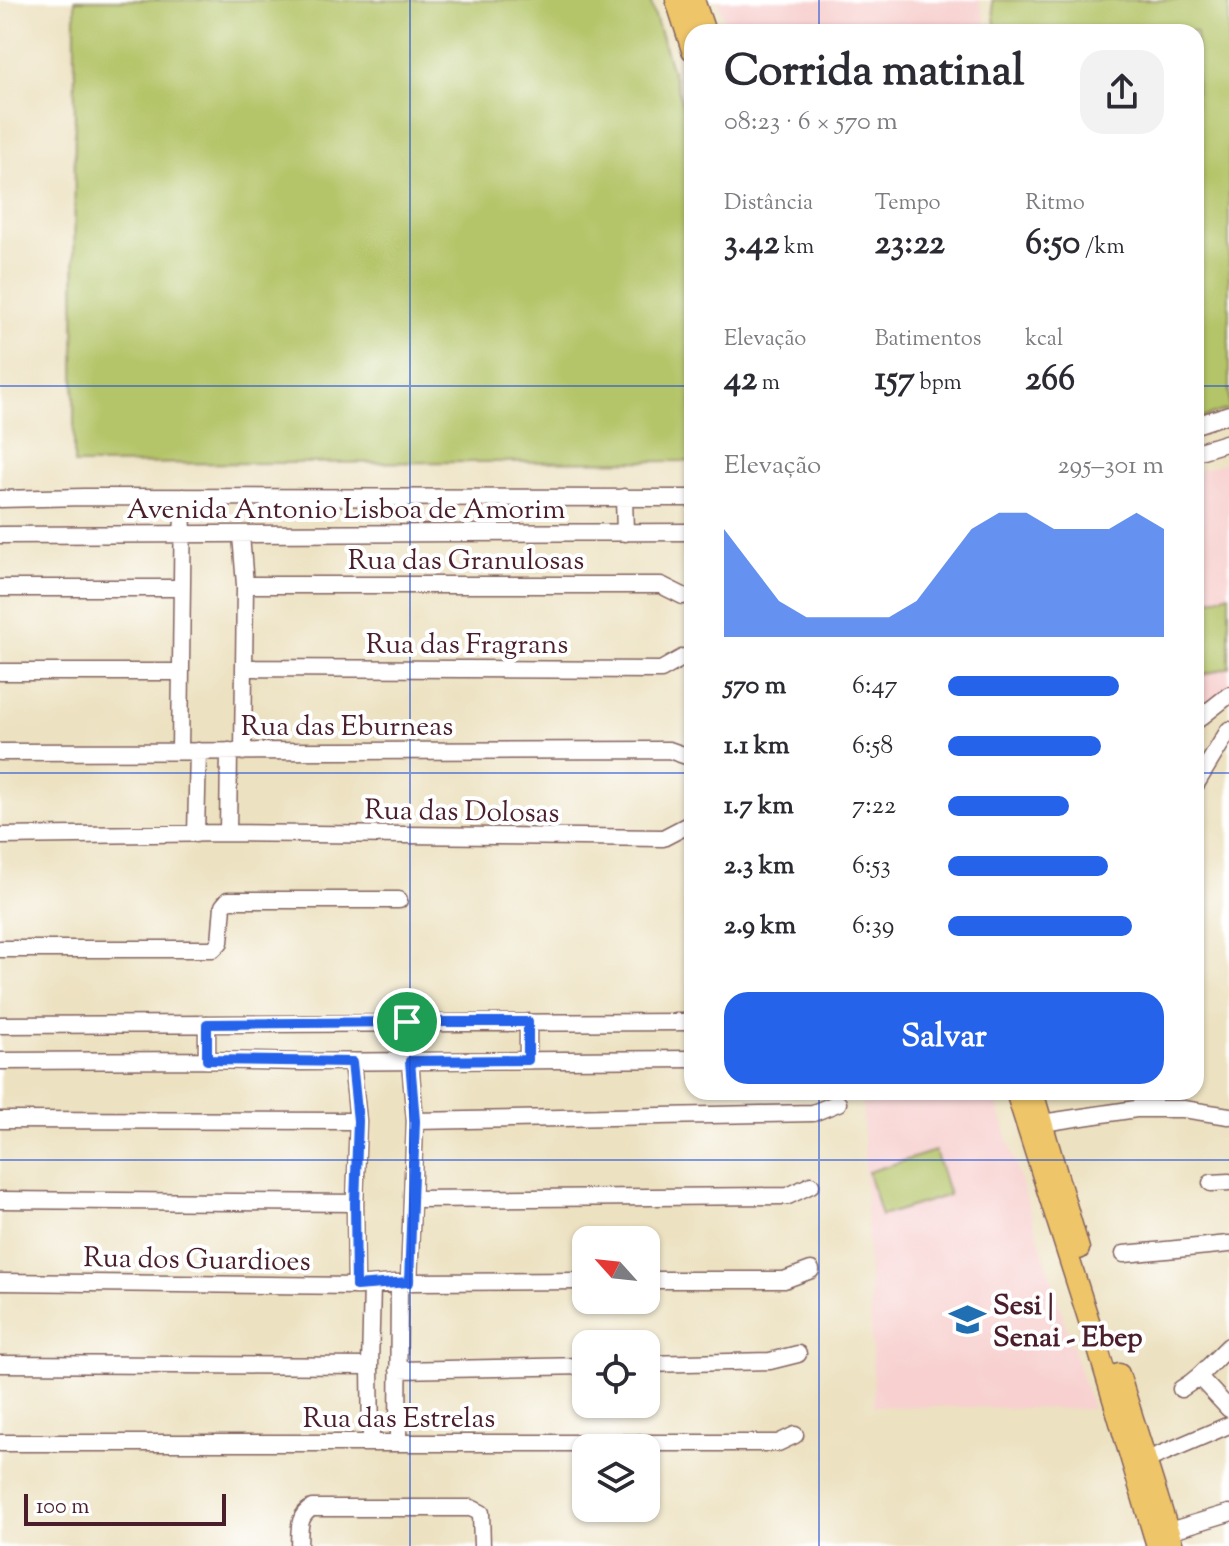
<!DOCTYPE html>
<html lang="pt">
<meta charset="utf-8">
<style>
body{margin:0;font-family:"Sorts Mill Goudy",serif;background:#f2f2f3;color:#2b2b33;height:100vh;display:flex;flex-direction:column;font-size:30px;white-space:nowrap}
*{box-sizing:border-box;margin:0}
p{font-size:26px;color:#7c7c81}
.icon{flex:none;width:44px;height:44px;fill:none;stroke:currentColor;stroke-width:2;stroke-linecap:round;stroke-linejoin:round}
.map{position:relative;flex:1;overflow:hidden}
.panel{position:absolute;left:684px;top:24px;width:520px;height:1076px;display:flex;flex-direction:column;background:#fff;border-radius:24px;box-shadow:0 2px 6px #0004}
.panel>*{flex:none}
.needle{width:52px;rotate:297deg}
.controls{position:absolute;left:572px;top:1226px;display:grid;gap:16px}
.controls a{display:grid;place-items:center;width:88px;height:88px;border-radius:16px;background:#fff;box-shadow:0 2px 6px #0004;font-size:40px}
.scale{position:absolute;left:24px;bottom:20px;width:202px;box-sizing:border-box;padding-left:8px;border:4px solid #4a1f2b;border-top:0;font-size:22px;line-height:28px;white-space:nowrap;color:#4a1f2b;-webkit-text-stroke:6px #fff;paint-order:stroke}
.pin{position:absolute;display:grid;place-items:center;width:68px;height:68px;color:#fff;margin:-34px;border:4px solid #fff;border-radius:50%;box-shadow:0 2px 8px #0007}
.round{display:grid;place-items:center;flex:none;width:84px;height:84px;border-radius:24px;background:#f2f2f3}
.head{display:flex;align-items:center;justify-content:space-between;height:136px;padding:0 40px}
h1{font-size:44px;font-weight:700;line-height:60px}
.metrics{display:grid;grid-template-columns:repeat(3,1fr);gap:12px;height:136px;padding:8px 40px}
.metrics div{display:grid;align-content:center}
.metrics b{font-size:34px;font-weight:700}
.metrics small{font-size:22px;font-weight:400}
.metrics p{font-size:22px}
.chart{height:224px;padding:16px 40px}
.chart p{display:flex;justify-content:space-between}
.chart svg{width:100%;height:144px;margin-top:8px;fill:#2563eb;opacity:.7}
.action{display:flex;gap:16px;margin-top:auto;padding:16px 40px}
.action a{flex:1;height:92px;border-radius:24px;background:#2563eb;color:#fff;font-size:32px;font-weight:700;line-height:92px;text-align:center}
ul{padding:0 40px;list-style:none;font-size:26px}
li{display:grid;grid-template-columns:128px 96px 1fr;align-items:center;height:60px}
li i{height:20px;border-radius:10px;background:#2563eb}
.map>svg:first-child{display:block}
</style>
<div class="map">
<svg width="1229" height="1546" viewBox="0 0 1229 1546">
<rect width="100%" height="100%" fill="#fff"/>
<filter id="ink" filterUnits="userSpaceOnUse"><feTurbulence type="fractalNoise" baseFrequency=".0125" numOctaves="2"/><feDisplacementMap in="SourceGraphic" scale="16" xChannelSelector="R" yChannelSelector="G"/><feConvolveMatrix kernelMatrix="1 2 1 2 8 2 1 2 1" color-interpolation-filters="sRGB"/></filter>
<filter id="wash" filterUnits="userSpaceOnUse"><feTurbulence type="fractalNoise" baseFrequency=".006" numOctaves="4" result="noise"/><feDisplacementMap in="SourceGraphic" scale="32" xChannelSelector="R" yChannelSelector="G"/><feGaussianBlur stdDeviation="1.8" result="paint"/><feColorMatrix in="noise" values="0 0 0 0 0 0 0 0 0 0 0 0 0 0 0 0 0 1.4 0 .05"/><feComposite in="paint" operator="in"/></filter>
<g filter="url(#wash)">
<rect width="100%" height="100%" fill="#ece1c0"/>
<path fill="#f7d0cf" d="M718,0h261l9,32h-260z
M1229,461v234l-33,28v-252z
M862,1092h131l99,317 -218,-3z"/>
<path fill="#b4c467" stroke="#7f7249" stroke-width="2" d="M75,0h575l42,136v325l-618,3z
M992,0h237v409l-33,11v-388h-200z
M1229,594v73l-33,10v-73z
M935,1151l14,44 -68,21 -13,-44z"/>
</g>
<g filter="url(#ink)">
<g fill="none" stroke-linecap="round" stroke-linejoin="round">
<defs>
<path id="minor" d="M1196,425l33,-11
M1196,452l33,-10
M624,497l1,36
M0,499l84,-2 608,1
M0,535l692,-3
M241,535l4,50 -2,167
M245,585h416l22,11
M0,588h182
M246,668l415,2 23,-13
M0,672h180
M1196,721l33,-26
M180,751l3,-254
M0,752l669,-2 23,8
M1196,784l33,-54
M228,833l1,-82
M196,834l2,-83
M0,836l228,-3 435,5 29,-15
M0,949h213l7,-7 3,-36 5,-6h171
M528,1022v38
M0,1025l692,-3
M207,1060v-36
M0,1061l207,-1 94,2 391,-3
M352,1062l6,59 -3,82 1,83
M0,1120l358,1
M415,1121l398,-8 25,-10
M1042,1123l94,-14h47l46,7
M1211,1183l18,-1
M413,1199l375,-3 23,-11
M0,1200l355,3
M1124,1254l105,-10
M646,1280h138l27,-10
M0,1282l356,4 53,-4 177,-1
M409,1282l6,-161 -5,-60
M0,1364l370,2
M646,1364l124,-3 28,-7
M398,1370l188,-4
M1200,1378l29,31
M1181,1389c19,-11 31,-27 48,-43
M0,1443h778l17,-8
M371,1443l-1,-77 2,-81
M398,1443l1,-160
M1147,1460l82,-35
M1169,1531l60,-18
M299,1546c1,-15 -2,-30 13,-38h159l10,5 1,33"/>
<path id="major" d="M676,0l16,50
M694,0l11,32
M1016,1092l82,257 59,197
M1033,1092l46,157
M1119,1374l54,172"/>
</defs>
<use href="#minor" stroke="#83635f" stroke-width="19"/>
<use href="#major" stroke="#83635f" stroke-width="23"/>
<use href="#minor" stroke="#fff" stroke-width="16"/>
<use href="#major" stroke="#eec569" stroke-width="20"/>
</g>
</g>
<g fill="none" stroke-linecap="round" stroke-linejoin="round" filter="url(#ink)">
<defs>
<path id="route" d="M407,1022h121v38l-118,1 5,60 -6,161 -53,4 -1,-83 3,-82 -6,-59 -145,-2v-36z"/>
</defs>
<use href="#route" stroke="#fff" stroke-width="16"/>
<use href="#route" stroke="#2563eb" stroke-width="10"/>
</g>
<path fill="none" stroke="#1d4ed8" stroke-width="2" stroke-opacity="0.55" d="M410,0v1546M819,0v32M0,386h692M1196,386h33M0,773h692M1196,773h33M819,1092v454M0,1160h1229"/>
<defs>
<symbol id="school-bare" viewBox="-9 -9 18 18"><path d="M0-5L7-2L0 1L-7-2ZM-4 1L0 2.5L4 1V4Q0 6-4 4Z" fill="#1f6fb2" stroke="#fff" stroke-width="2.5" paint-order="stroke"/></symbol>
</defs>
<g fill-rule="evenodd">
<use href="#school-bare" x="942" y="1294" width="51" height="51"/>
</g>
<g text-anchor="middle" stroke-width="8" stroke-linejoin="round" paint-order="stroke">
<g font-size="28" fill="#4a1f2b" stroke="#fff">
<text x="346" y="518">Avenida Antonio Lisboa de Amorim</text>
<text x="466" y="569">Rua das Granulosas</text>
<text x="467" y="653">Rua das Fragrans</text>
<text x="347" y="735">Rua das Eburneas</text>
<text transform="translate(462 810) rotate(1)" y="10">Rua das Dolosas</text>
<text transform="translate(197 1258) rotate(1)" y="10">Rua dos Guardioes</text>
<text x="399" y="1427">Rua das Estrelas</text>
</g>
<g font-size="28" font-weight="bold" fill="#4a1f2b" stroke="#fff" text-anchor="start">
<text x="993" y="1314">Sesi |<tspan x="993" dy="32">Senai - Ebep</tspan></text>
</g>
</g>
</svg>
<div class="controls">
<a><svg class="needle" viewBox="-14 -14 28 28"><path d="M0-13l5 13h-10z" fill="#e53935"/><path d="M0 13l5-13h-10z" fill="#7c7c81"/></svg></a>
<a><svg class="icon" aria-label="locate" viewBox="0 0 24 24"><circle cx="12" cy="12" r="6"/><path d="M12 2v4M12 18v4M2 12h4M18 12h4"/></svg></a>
<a><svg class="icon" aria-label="layers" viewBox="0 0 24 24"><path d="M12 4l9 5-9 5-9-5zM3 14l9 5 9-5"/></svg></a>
</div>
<div class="scale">100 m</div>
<div class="pin" style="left:407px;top:1022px;background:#1e9e55"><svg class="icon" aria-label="arrive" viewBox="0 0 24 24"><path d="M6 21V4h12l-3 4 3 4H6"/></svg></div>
<section class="panel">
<div class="head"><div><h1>Corrida matinal</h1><p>08:23 · 6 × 570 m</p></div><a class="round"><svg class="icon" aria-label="share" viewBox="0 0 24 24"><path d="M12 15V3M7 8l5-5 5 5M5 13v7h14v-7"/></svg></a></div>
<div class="metrics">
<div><p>Distância</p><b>3.42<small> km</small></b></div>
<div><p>Tempo</p><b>23:22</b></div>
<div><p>Ritmo</p><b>6:50<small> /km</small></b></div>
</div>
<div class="metrics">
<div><p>Elevação</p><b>42<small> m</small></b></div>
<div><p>Batimentos</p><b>157<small> bpm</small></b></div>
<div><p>kcal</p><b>266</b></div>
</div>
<div class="chart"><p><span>Elevação</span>295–301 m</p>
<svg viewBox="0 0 160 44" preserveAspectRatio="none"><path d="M0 44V11L10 22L20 33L30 38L40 38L50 38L60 38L70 33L80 22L90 11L100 6L110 6L120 11L130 11L140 11L150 6L160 11V44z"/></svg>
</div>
<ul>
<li><b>570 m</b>6:47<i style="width:79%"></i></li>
<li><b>1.1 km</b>6:58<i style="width:71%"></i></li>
<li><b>1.7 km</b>7:22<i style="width:56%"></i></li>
<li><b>2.3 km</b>6:53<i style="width:74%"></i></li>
<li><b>2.9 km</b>6:39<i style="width:85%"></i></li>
</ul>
<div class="action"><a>Salvar</a></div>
</section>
</div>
